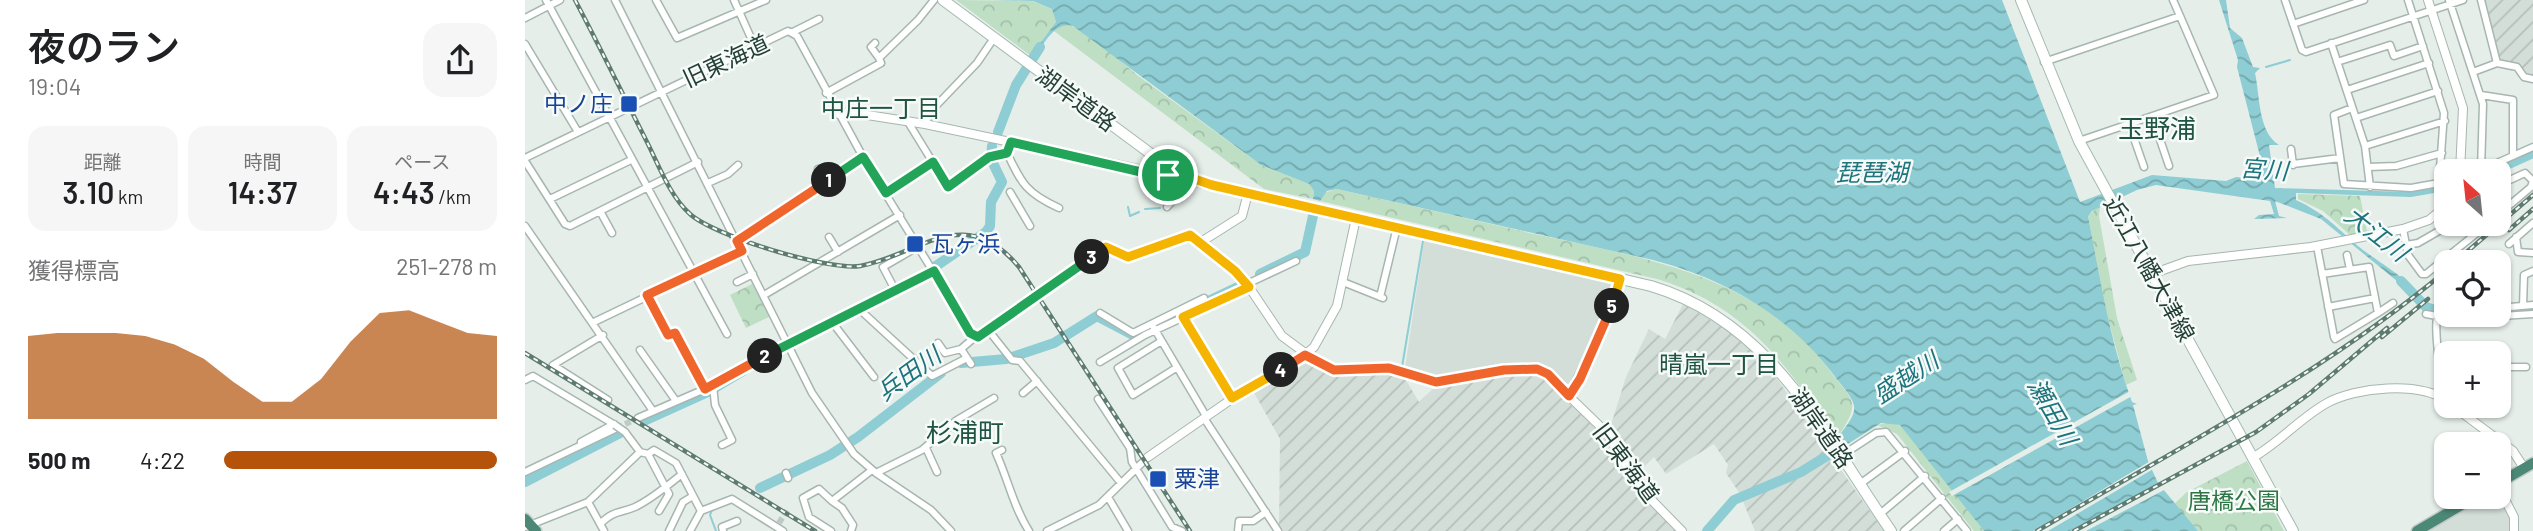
<!DOCTYPE html>
<html lang="ja">
<meta charset="utf-8">
<style>
body{margin:0;font-family:Barlow,"Noto Sans JP",sans-serif;background:#f6f6f6;color:#202124;height:100vh;display:flex;flex-direction:column;font-size:26px;white-space:nowrap}
*{box-sizing:border-box;margin:0}
p{font-size:23px;color:#757577}
.icon{flex:none;width:38px;height:38px;fill:none;stroke:currentColor;stroke-width:2;stroke-linecap:round;stroke-linejoin:round}
.map{position:relative;flex:1;overflow:hidden}
.details{display:flex;flex-direction:column;background:#fff;width:525px}
.details>*{flex:none}
.needle{width:46px;rotate:333deg}
.buttons{position:absolute;left:1909px;top:159px;display:grid;gap:14px}
.buttons a{display:grid;place-items:center;width:77px;height:77px;border-radius:14px;background:#fff;box-shadow:0 2px 5px #0004;font-size:35px}
.pin{position:absolute;display:grid;place-items:center;width:60px;height:60px;color:#fff;margin:-30px;border:4px solid #fff;border-radius:50%;box-shadow:0 2px 7px #0007}
.km{position:absolute;width:35px;height:35px;margin:-18px;border-radius:50%;background:#222;color:#fff;font-size:19px;line-height:35px;text-align:center}
.round{display:grid;place-items:center;flex:none;width:74px;height:74px;border-radius:21px;background:#f6f6f6}
.overview{display:flex;align-items:center;justify-content:space-between;height:119px;padding:0 28px}
h1{font-size:38px;font-weight:600;line-height:52px}
.stats{display:grid;grid-template-columns:repeat(3,1fr);gap:10px;height:119px;padding:7px 28px}
.stats div{display:grid;align-content:center;border-radius:18px;background:#f6f6f6;text-align:center}
.stats b{font-size:30px;font-weight:600}
.stats small{font-size:19px;font-weight:400}
.stats p{font-size:19px}
.chart{height:196px;padding:14px 28px}
.chart p{display:flex;justify-content:space-between}
.chart svg{width:100%;height:126px;margin-top:7px;fill:#b45309;opacity:.7}
ul{padding:0 28px;list-style:none;font-size:23px}
li{display:grid;grid-template-columns:112px 84px 1fr;align-items:center;height:52px}
li i{height:18px;border-radius:9px;background:#b45309}
main{display:flex;flex:1;min-height:0}
.map>svg:first-child{display:block}
</style>
<main>
<section class="details">
<div class="overview"><div><h1>夜のラン</h1><p>19:04</p></div><a class="round"><svg class="icon" aria-label="share" viewBox="0 0 24 24"><path d="M12 15V3M7 8l5-5 5 5M5 13v7h14v-7"/></svg></a></div>
<div class="stats">
<div><p>距離</p><b>3.10<small> km</small></b></div>
<div><p>時間</p><b>14:37</b></div>
<div><p>ペース</p><b>4:43<small> /km</small></b></div>
</div>
<div class="chart"><p><span>獲得標高</span>251–278 m</p>
<svg viewBox="0 0 160 44" preserveAspectRatio="none"><path d="M0 44V15L10 14L20 14L30 14L40 15L50 18L60 23L70 31L80 38L90 38L100 30L110 17L120 7L130 6L140 10L150 14L160 15V44z"/></svg>
</div>
<ul>
<li><b>500 m</b>4:22<i style="width:100%"></i></li>
</ul>
</section>
<div class="map">
<svg width="2008" height="531" viewBox="0 0 2008 531">
<defs>
<pattern id="industrial-furrows" width="10" height="10" patternUnits="userSpaceOnUse" patternTransform="scale(1.75)"><rect width="10" height="10" fill="#d3ded8"/><path d="M-1 1l2-2M0 10L10 0M9 11l2-2" fill="none" stroke="#b5c0ba"/></pattern>
<pattern id="park-crowns" width="20" height="18" patternUnits="userSpaceOnUse" patternTransform="scale(1.75)"><rect width="20" height="18" fill="#bedfc4"/><path d="M2 6a3 3 0 1 1 6 0M12 15a3 3 0 1 1 6 0" fill="none" stroke="#a3c0a9"/></pattern>
<pattern id="water-waves" width="16" height="10" patternUnits="userSpaceOnUse" patternTransform="scale(1.75)"><rect width="16" height="10" fill="#8dcdd3"/><path d="M0 5q4-4 8 0t8 0" fill="none" stroke="#73a8ac"/></pattern>
</defs>
<rect width="100%" height="100%" fill="#e5eee9"/>
<path fill="#d3ded8" d="M899,241l186,43 1,8 -5,15 -34,78 -8,-2 -15,-15 -15,-5 -39,3 -54,12 -36,-10z
M1974,496l11,22 1,13h-83l59,-34z"/>
<path fill="url(#industrial-furrows)" d="M1959,0h49v76l-32,-13z
M1158,304l55,32 30,30 116,165h-129l-15,-37 -14,-21 2,-8 -14,-21 -48,30 -12,-17 -17,17 -27,-46 16,-51 22,-46 1,-2 16,10z
M780,363l26,13 57,-4 16,5 15,25 14,-13 76,-15 32,2 62,60 21,42 52,53h-394l-3,-4 1,-88 -27,-48z"/>
<path fill="url(#park-crowns)" d="M431,0l76,1 20,8 4,13 -25,34z
M539,24l13,4 32,23 28,24 124,90 48,19 5,7 -1,8 -49,-10 -210,-158z
M812,189c67,15 135,31 202,46 105,23 219,40 288,132 26,35 36,33 10,71 -51,-73 -89,-131 -180,-159l-337,-78 4,-8z
M1773,194l62,2 7,36 -17,3 -27,-24 -25,-12z
M1575,206l-1,10 18,102 20,62 -11,5 -24,-89 -14,-81z
M229,283l17,33 -25,12 -16,-33z
M1367,422l11,5 81,104h-10l-77,-97 -20,-9z
M1722,461l37,70h-86l-24,-27 13,-12z"/>
<path fill="url(#water-waves)" d="M467,0h1010l78,202 72,-27 74,6 10,-4 20,2 6,-15 -25,-97 1,-7 -19,-60h7l4,28 12,10 11,29 7,1 -5,5c5,23 3,59 24,72h-10l6,43 134,4 37,-6v5l-35,6 -115,-4v7c32,15 41,29 67,50 16,12 34,22 49,37l-4,3 -87,-71 -46,-18 4,15 8,2 -33,1 5,-4 15,-1 -4,-13 -114,-16 -19,5 -45,21 -4,5c12,63 22,125 44,186l5,2 -4,1 15,56 10,22 40,48h-214l-84,-106 -19,-2 -38,24 -6,-9c6,-8 19,-22 17,-32 -2,-11 -15,-23 -21,-32 -46,-60 -108,-95 -180,-114l-316,-71 -10,2 -7,10 -7,-2 1,-8 -5,-7 -48,-19 -188,-139c-18,-5 -29,18 -38,30l-3,-2 24,-32 -4,-13 -19,-8z"/>
<path fill="#e5eee9" d="M1607,390l2,5 -182,101 -3,-4z
M1627,460l3,8 -107,63h-15z
M1637,483l4,6 -80,42h-16z"/>
<g fill="none" stroke-linecap="round" stroke-linejoin="round">
<path stroke="#8dcdd3" stroke-width="2" d="M1741,67l24,-7
M603,207l2,9 9,-4
M620,209l15,-1
M877,367l21,-126
M187,510l-2,5 6,16"/>
<path stroke="#8dcdd3" stroke-width="10" d="M473,132l18,-47 24,-38
M1966,172l42,-19
M411,266l50,-34 4,-6 1,-24 11,-20 -11,-23 1,-13
M735,274l45,-22 8,-36
M1876,281l25,26 21,7
M1974,313l34,-3
M436,363l45,-4 48,-16 43,-27 38,20 107,-51
M119,421l64,-29 35,-21
M0,482l95,-49
M235,488l70,-33 28,-18 83,-64
M1182,531l27,-31 67,-28 29,-18"/>
<path stroke="#becbc5" stroke-width="6" stroke-dasharray="6 3" stroke-linecap="butt" d="M92,428l21,-10
M254,523l8,-13"/>
<defs>
<path id="minor" d="M21,0l181,334
M90,0l197,393 42,61 22,19 55,37 20,21
M131,0l21,38 89,-38
M209,0l21,47
M1648,0l7,16
M1760,0l17,50 4,2 157,-52
M1924,0l34,104 -2,66
M0,18l35,-18
M1768,24l71,-24
M268,32l26,-13
M350,43l-4,4 8,11
M1806,43l34,103 5,41
M0,44l53,88
M1519,62l136,-46 34,79 -135,46
M1812,62l53,-17 4,11 29,-10
M1972,63l20,4 7,10 9,2
M1948,72l24,-9 -16,-63
M1822,90l82,-27
M301,93l55,-30 -2,-5 39,-38 16,-20
M1956,95l32,5v56
M1827,108l-18,7 10,69 67,4 28,-5 5,-70 -36,-113
M1627,116l17,50
M1831,118l82,-27
M383,122l40,65 41,-30 18,-4
M400,124l7,-14 45,-47 17,-25
M1604,124l15,43
M486,142l-4,11c15,31 19,40 52,55
M1840,146l80,-25
M1766,149l2,16
M0,158l263,-127 9,5 66,121 109,178 10,1 124,-89 22,10 58,-21 15,6
M0,161l40,63 5,2 128,-64
M1768,164l47,-6
M1843,167l28,-1 46,-13
M293,169l8,12
M1954,171l54,-24
M183,183l20,-9 10,-9
M1974,185l26,-12 8,8 -2,6 -32,27
M485,192l20,34
M361,193l47,-31
M25,199l81,-39
M642,207l12,-14 7,-16
M75,211l12,22
M0,226l128,185
M1878,229l5,26 14,19h4l62,-50
M304,237l9,15
M1991,237l2,15 15,1
M212,241l126,-84
M1984,244l24,-21
M1881,245l12,-2 33,-19
M1792,246l17,91 1,2 43,-26 -9,-46 -47,7
M1822,255l3,14
M212,282l16,-8
M818,282l40,16
M722,284l49,-23
M369,288l-11,-21 36,-21
M122,295l21,40 7,-2 30,56
M239,295l136,-80
M855,297l17,-70
M1922,297c-17,15 -9,47 -8,67l8,3
M1998,306l1,-31 9,-4
M1803,307l47,-9
M333,308l74,68 35,-18
M1974,308l34,-3
M575,313l33,20 71,-35
M1853,313l15,-10
M1901,314l27,5 80,-5
M658,317l49,81
M69,322l148,-71
M307,322l42,55
M629,328l52,88
M464,331l23,29 8,1 101,122
M78,335l-50,30 55,35
M635,342l-42,26 15,27 43,-27
M413,343l7,10 16,-4
M115,350l36,51
M575,362l45,-27 104,-48
M446,364l-10,-15 14,-12
M1974,367h27
M0,380l8,-4 82,49
M188,385l2,20 17,35 -10,5
M498,393l14,-12
M573,399l32,49 2,14 40,65 10,4
M113,418l67,-29 189,-101 40,-17
M679,418l74,113
M1945,418l8,-12
M100,432l15,20 8,2 6,-4 22,13 25,48 -11,20
M56,442l33,-18
M401,448l11,24
M477,450l-6,3c12,26 17,53 33,78
M123,454l21,40 -10,17
M1316,456l35,-23 10,-1 81,99
M0,472l90,-43
M261,473l2,5
M351,473l46,-23 35,-30 37,-22
M1335,484l45,-33
M583,497l20,34
M307,501l10,7 11,17 -2,6
M63,502l16,29
M176,511l31,-12 51,32
M1355,514l45,-38
M75,524c14,-14 19,-10 35,-17 17,-8 32,-21 47,-33
M0,527l63,-25 52,-50
M144,531l14,-29 10,-6
M198,531l-1,-4 15,-6
M306,531l-22,-14 -6,-19 16,-9 13,12 40,-31
M522,531l52,-26 49,-48
M713,531l1,-10h14l13,-9
M1379,531l38,-33
M1419,531l14,-12"/>
<path id="tertiary" d="M1903,0l35,108 -3,64
M314,114l9,-2 77,12 223,47 6,-1 7,-8
M623,171l6,4 26,-1
M723,193l-6,23 -41,26 42,36 39,58 42,31 17,3 48,-3 53,15 62,-12 39,1 64,62 30,52 45,46
M1627,274l36,-13 123,-14 92,-18 26,-9 18,-15
M1044,395l37,-72 14,-44
M1928,406l60,45 11,17
M623,457l101,-70 49,-26 16,-14 23,-41 19,-88
M1727,458c27,-15 48,-40 75,-55 29,-16 92,-22 120,-2
M1974,488l15,29v14"/>
<path id="secondary" d="M418,0l223,165 33,17 452,104c121,36 173,148 240,245
M1496,0l58,141 214,390"/>
<path id="trunk" d="M1974,483l34,-20
M0,519l11,12
M1892,531l58,-34"/>
</defs>
<use href="#minor" stroke="#a7b6b0" stroke-width="9"/>
<use href="#tertiary" stroke="#a7b6b0" stroke-width="10"/>
<use href="#secondary" stroke="#a3bab0" stroke-width="12"/>
<use href="#trunk" stroke="#c2cac7" stroke-width="13"/>
<use href="#minor" stroke="#fff" stroke-width="6"/>
<use href="#tertiary" stroke="#fff" stroke-width="8"/>
<use href="#secondary" stroke="#fff" stroke-width="10"/>
<use href="#trunk" stroke="#4c8876" stroke-width="10"/>
<defs>
<path id="rail" d="M50,0c25,47 48,95 72,142 12,24 23,54 43,72 24,22 139,57 170,52 60,-11 104,-65 159,1l171,264
M1984,230l24,-21
M1930,262l78,-67
M1857,337l46,-38
M0,353l290,178
M1512,531c139,-82 286,-157 410,-261
M1549,531l182,-99 53,-38 78,-66"/>
</defs>
<use href="#rail" stroke="#5e7b71" stroke-width="4.5"/>
<use href="#rail" stroke="#f6faf8" stroke-width="2" stroke-dasharray="5" stroke-linecap="butt"/>
<defs>
<path id="minor-bridge" d="M90,425l10,7"/>
</defs>
<use href="#minor-bridge" stroke="#a7b6b0" stroke-width="9" stroke-linecap="butt"/>
<use href="#minor-bridge" stroke="#fff" stroke-width="6"/>
</g>
<g fill="none" stroke-linecap="round" stroke-linejoin="round">
<defs>
<path id="split-1" d="M304,180l34,-23 23,36 47,-31 15,25 41,-30 18,-4 4,-11 143,33h14"/>
<path id="split-2" d="M240,356l-60,33 -30,-56 -7,2 -21,-40 95,-44 -5,-10 92,-61"/>
<path id="split-3" d="M240,356l169,-85 36,62 8,4 114,-80"/>
<path id="split-4" d="M567,257l14,-10 22,10 62,-22 45,36 14,16 -66,30 49,81 49,-28"/>
<path id="split-5" d="M756,370l24,-15 29,15 55,-2 47,14 68,-12 33,-1 11,5 21,22 11,-17 32,-73"/>
<path id="split-6" d="M643,175l12,-1 32,11 408,94 -8,27"/>
</defs>
<use href="#split-1" stroke="#fff" stroke-width="14"/>
<use href="#split-2" stroke="#fff" stroke-width="14"/>
<use href="#split-3" stroke="#fff" stroke-width="14"/>
<use href="#split-4" stroke="#fff" stroke-width="14"/>
<use href="#split-5" stroke="#fff" stroke-width="14"/>
<use href="#split-6" stroke="#fff" stroke-width="14"/>
<use href="#split-1" stroke="#22a559" stroke-width="9"/>
<use href="#split-2" stroke="#f0652b" stroke-width="9"/>
<use href="#split-3" stroke="#22a559" stroke-width="9"/>
<use href="#split-4" stroke="#f5b400" stroke-width="9"/>
<use href="#split-5" stroke="#f0652b" stroke-width="9"/>
<use href="#split-6" stroke="#f5b400" stroke-width="9"/>
</g>
<g fill="#1a4fb4" stroke="#f6faf8" stroke-width="2.5">
<rect x="95" y="95" width="18" height="18" rx="3.5"/>
<rect x="381" y="235" width="18" height="18" rx="3.5"/>
<rect x="624" y="470" width="18" height="18" rx="3.5"/>
</g>
<g text-anchor="middle" stroke-width="5" stroke-linejoin="round" paint-order="stroke">
<g font-size="23" fill="#244036" stroke="#f6faf8">
<text transform="translate(201 61) rotate(-25)" y="8">旧東海道</text>
<text transform="translate(551 99) rotate(36)" y="8">湖岸道路</text>
<text transform="translate(1624 269) rotate(61)" y="8">近江八幡大津線</text>
<text transform="translate(1296 428) rotate(55)" y="8">湖岸道路</text>
<text transform="translate(1101 463) rotate(53)" y="8">旧東海道</text>
</g>
<g font-size="23" fill="#164399" stroke="#f6faf8" text-anchor="start">
<text x="88" y="112" text-anchor="end">中ノ庄</text>
<text x="406" y="252">瓦ヶ浜</text>
<text x="649" y="487">粟津</text>
</g>
<g font-size="23" fill="#2d7744" stroke="#f6faf8">
<text x="1709" y="509">唐橋公園</text>
</g>
<g font-size="24" fill="#1f5342" stroke="#f6faf8">
<text x="356" y="117">中庄一丁目</text>
<text x="1194" y="373">晴嵐一丁目</text>
</g>
<g font-size="24" font-style="italic" fill="#1d747d" stroke="#f6faf8">
<text transform="translate(1739 170) rotate(4)" y="8">宮川</text>
<text x="1347" y="181">琵琶湖</text>
<text transform="translate(1851 234) rotate(38)" y="8">大江川</text>
<text transform="translate(384 374) rotate(-36)" y="8">兵田川</text>
<text transform="translate(1381 378) rotate(-33)" y="8">盛越川</text>
<text transform="translate(1527 412) rotate(60)" y="8">瀬田川</text>
</g>
<g font-size="26" fill="#1f5342" stroke="#f6faf8">
<text x="1632" y="138">玉野浦</text>
<text x="440" y="442">杉浦町</text>
</g>
</g>
</svg>
<div class="buttons">
<a><svg class="needle" viewBox="-14 -14 28 28"><path d="M0-13l5 13h-10z" fill="#e53935"/><path d="M0 13l5-13h-10z" fill="#757577"/></svg></a>
<a><svg class="icon" aria-label="locate" viewBox="0 0 24 24"><circle cx="12" cy="12" r="6"/><path d="M12 2v4M12 18v4M2 12h4M18 12h4"/></svg></a>
<a>+</a>
<a>−</a>
</div>
<div class="pin" style="left:643px;top:175px;background:#1e9e55"><svg class="icon" aria-label="arrive" viewBox="0 0 24 24"><path d="M6 21V4h12l-3 4 3 4H6"/></svg></div>
<b class="km" style="left:304px;top:180px">1</b>
<b class="km" style="left:240px;top:356px">2</b>
<b class="km" style="left:567px;top:257px">3</b>
<b class="km" style="left:756px;top:370px">4</b>
<b class="km" style="left:1087px;top:306px">5</b>
</div>
</main>
